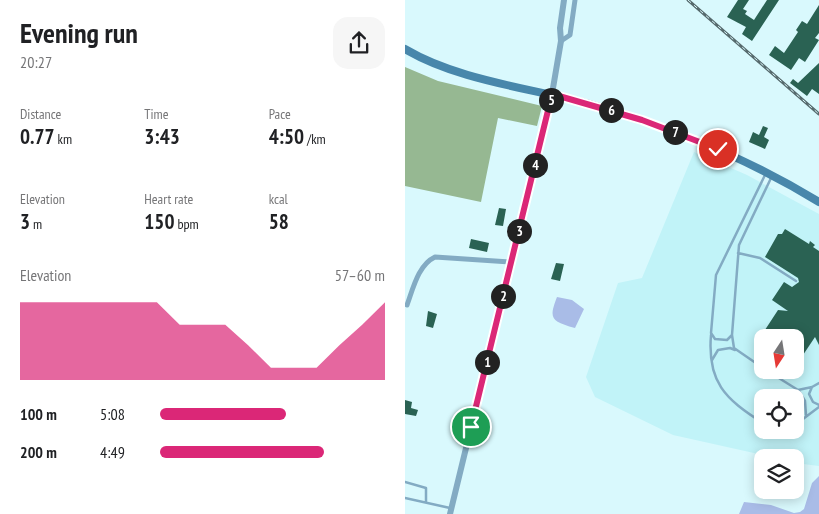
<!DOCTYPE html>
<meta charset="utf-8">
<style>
body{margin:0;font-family:"PT Sans Narrow",sans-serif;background:#f6f6f6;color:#202124;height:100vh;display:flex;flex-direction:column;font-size:19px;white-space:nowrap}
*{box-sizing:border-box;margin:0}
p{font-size:16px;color:#757577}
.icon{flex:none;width:28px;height:28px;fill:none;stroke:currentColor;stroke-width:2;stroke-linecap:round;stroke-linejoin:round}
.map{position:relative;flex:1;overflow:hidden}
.sheet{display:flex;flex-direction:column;background:#fff;width:405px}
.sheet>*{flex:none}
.needle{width:32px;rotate:192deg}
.fabs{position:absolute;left:349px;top:329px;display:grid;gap:10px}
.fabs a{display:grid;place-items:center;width:50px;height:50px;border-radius:10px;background:#fff;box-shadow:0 2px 12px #0003;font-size:25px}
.pin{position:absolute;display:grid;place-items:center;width:42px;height:42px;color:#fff;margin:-21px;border:2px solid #fff;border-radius:50%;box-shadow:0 1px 5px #0007}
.km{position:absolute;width:25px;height:25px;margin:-12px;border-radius:50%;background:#222;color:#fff;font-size:14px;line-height:25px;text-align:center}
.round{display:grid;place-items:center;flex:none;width:52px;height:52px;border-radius:15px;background:#f6f6f6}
.head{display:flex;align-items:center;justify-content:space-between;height:85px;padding:0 20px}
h1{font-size:28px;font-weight:700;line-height:38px}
.metrics{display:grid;grid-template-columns:repeat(3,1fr);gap:8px;height:85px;padding:5px 20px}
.metrics div{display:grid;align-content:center}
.metrics b{font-size:21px;font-weight:700}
.metrics small{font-size:14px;font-weight:400}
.metrics p{font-size:14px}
.chart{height:140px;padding:10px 20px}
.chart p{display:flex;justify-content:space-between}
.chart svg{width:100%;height:90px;margin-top:5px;fill:#db2777;opacity:.7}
ul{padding:0 20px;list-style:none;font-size:16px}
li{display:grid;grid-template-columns:80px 60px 1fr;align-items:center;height:38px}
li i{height:12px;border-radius:6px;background:#db2777}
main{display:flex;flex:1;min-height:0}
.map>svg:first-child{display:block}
</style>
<main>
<section class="sheet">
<div class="head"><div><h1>Evening run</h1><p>20:27</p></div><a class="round"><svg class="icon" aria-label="share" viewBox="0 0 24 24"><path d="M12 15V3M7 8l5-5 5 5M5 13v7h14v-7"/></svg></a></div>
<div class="metrics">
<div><p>Distance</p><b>0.77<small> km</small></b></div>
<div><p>Time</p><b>3:43</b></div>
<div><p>Pace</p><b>4:50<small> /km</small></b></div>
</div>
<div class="metrics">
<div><p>Elevation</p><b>3<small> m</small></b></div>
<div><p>Heart rate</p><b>150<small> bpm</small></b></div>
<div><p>kcal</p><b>58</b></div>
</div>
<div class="chart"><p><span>Elevation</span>57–60 m</p>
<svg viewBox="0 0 160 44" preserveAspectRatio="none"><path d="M0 44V6L10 6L20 6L30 6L40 6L50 6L60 6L70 17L80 17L90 17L100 27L110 38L120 38L130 38L140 27L150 17L160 6V44z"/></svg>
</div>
<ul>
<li><b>100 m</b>5:08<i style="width:56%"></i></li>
<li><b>200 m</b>4:49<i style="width:73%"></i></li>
</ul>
</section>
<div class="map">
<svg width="414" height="514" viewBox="0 0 414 514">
<rect width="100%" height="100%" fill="#d9f9fd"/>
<path fill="#c1f3f8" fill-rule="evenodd" d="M289,152l53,23 72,39v252l-24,-3v-5l-23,-1 -99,-22 -78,-38 -9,-20 32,-94 24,-5zM358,338h32v32h-32zM358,398h32v32h-32z"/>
<path fill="#96b892" d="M0,67l33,14 104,25 -5,20 -39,-8 -17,84 -76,-16z"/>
<path fill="#a9bce7" d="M152,297l15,3 12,9 -9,19c-25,-7 -26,-10 -18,-31z
M414,476v38h-80l5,-12 27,3 23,8 6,-1 4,-3 8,-26z"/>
<path fill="#2a6253" d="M333,0h11l-6,9 4,2 -2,3 9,6 13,-20h12l-27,41 -10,-7 4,-7 -19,-10z
M414,5v28l-4,5 4,2 -14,22 -6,-4 -8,12 -22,-15 6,-9 9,7 14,-21 -2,-2 6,-9 5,3z
M414,63v31l-7,-5 -5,7 -17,-13 3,-4 5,4z
M358,126l5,2 -4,9 5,3 -4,9 -16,-7 4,-10 6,3z
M94,208l7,1 -3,17 -8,-1z
M380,229l24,15 1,-3 5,4 -2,2 6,4v94l-4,-8 -16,24 -4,-3v-20l-34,-2 17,-26 10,1 -16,-11 12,-18 8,5 7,-5 -1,-4 -33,-21 13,-23h4z
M66,239l18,4 -2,9 -18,-4z
M151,263l8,1 -4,17 -9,-2z
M23,311l9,3 -4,14 -7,-2z
M0,400l7,2 -1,6 7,2 -2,6 -11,-2z"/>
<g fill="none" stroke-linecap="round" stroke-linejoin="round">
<path stroke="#83abc3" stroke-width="2.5" d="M361,173l-50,102 -5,58 4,6 12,1 5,-5 7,-90 33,-69
M333,253l22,5 36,23
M306,335c-4,47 14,64 52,88
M327,335l2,13 29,20
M307,360l6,-10 12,-2 5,2
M361,370l32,20 14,-3
M414,383l-7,4 -3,7 4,8 6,3
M394,391l6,10 1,14
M390,425l24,-18
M377,430h2
M0,482l21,6v14
M0,498l45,10"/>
<path stroke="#83abc3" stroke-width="5" d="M156,41l9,-6 5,-35
M2,305c6,-16 11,-40 28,-48l76,5"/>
<path stroke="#83abc3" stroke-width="6" d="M45,514l102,-420 9,-53 -1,-13 4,-28"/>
<path stroke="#4887ab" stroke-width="8" d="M0,49c54,32 127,39 188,56 79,22 155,54 226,97"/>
<defs>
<path id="rail" d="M283,0l131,114"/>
</defs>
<use href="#rail" stroke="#566a6d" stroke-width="3"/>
<use href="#rail" stroke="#d9f9fd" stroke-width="1" stroke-dasharray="4" stroke-linecap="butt"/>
</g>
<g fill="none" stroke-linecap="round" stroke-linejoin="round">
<defs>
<path id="route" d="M66,427l81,-333 90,26 76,29"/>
</defs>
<use href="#route" stroke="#fff" stroke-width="10"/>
<use href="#route" stroke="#db2777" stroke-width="6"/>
</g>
</svg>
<div class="fabs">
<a><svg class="needle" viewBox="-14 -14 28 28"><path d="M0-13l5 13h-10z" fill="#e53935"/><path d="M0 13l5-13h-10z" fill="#757577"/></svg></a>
<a><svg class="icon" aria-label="locate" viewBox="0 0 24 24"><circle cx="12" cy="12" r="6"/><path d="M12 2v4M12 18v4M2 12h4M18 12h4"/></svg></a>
<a><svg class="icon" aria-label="layers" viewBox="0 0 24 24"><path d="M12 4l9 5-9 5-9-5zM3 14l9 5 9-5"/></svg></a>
</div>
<div class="pin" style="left:66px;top:427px;background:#1e9e55"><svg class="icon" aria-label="arrive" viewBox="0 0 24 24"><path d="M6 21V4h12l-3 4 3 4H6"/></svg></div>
<div class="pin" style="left:313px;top:149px;background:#d93025"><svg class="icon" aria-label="check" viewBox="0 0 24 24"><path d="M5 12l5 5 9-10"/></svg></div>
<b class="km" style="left:82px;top:362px">1</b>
<b class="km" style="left:98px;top:296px">2</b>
<b class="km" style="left:114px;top:231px">3</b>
<b class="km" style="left:130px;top:165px">4</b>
<b class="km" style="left:146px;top:100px">5</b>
<b class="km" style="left:206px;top:110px">6</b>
<b class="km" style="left:270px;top:132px">7</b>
</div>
</main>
